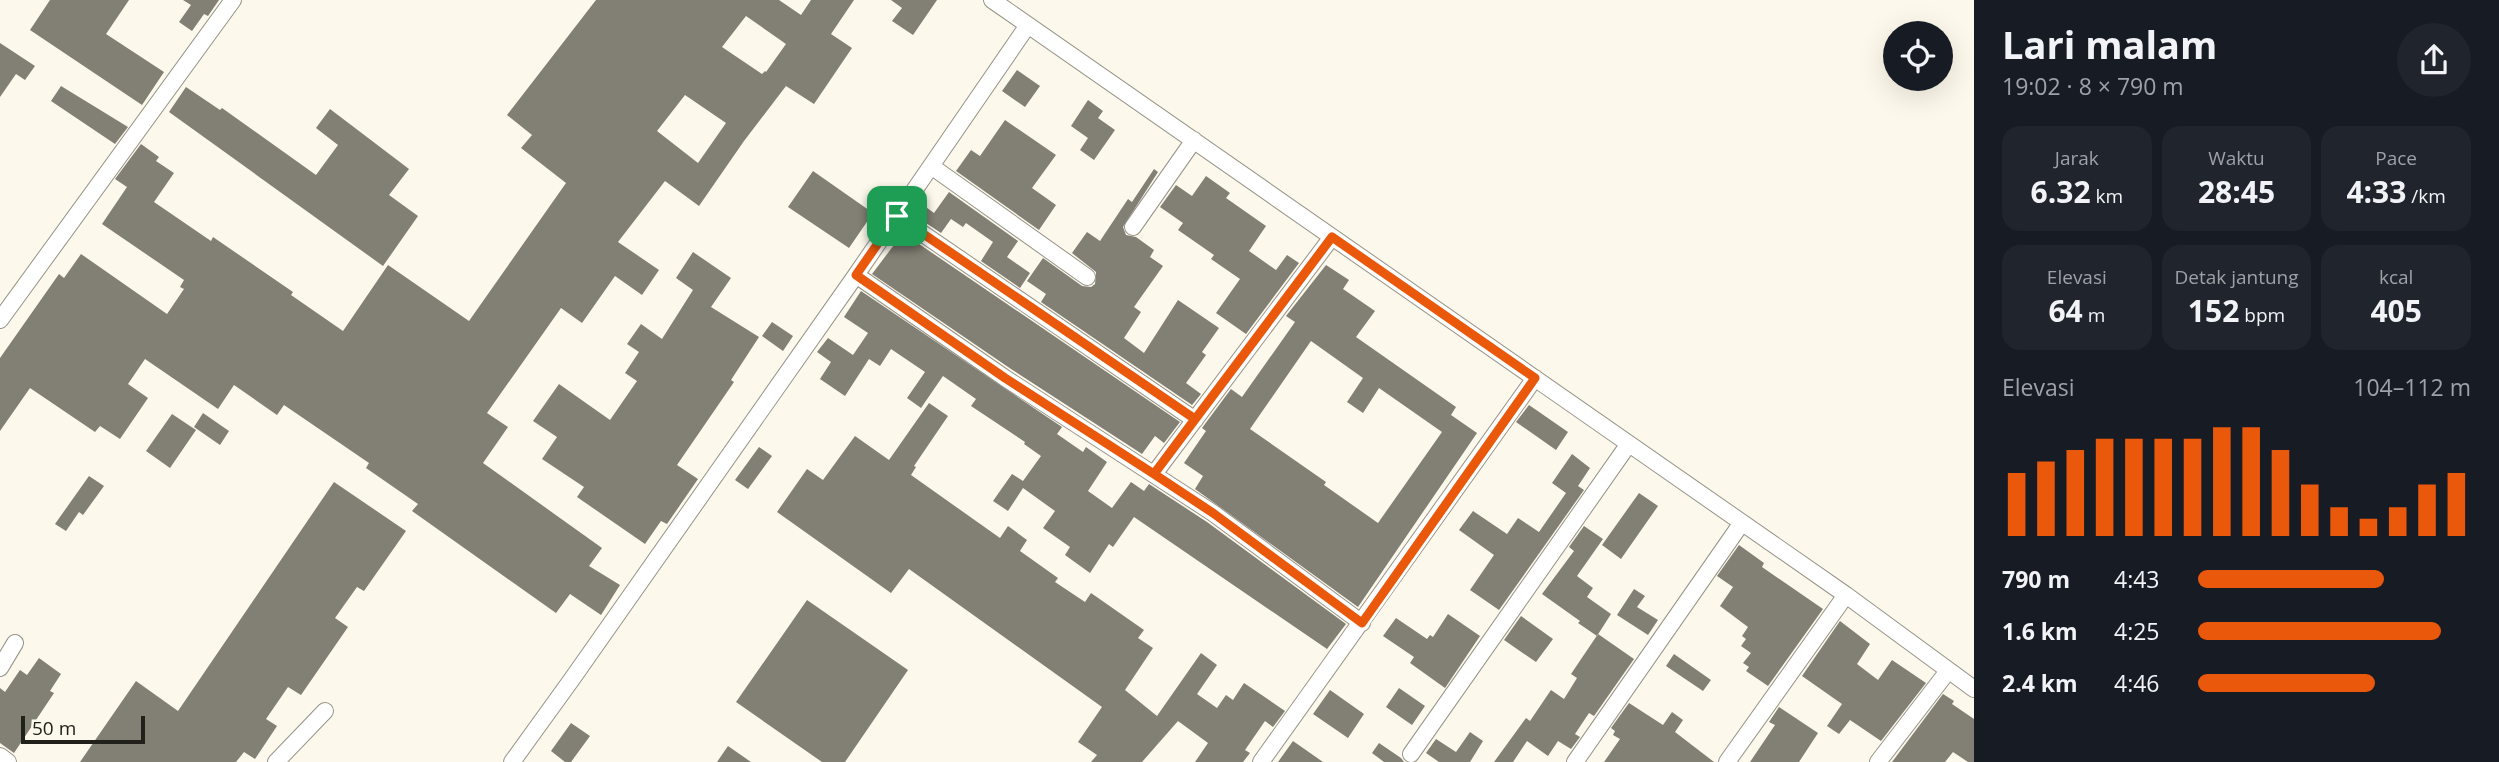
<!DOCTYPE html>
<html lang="id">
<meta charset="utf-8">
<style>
body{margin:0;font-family:"Open Sans",sans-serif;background:#20242c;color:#f1f3f6;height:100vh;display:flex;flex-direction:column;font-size:26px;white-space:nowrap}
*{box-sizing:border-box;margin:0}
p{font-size:23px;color:#9ea1a6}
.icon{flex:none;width:38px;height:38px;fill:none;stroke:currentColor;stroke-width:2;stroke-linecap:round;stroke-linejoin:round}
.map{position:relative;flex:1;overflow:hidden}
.drawer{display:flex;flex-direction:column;background:#171b24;width:525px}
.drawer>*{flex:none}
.controls{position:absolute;left:1883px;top:21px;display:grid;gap:14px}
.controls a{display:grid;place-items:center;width:70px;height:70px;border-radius:50%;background:#171b24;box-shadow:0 7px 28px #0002;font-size:35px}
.scale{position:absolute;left:21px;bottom:18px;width:124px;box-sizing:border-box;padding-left:7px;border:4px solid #21201b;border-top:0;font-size:19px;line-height:24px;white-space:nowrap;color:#21201b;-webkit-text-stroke:5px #fcf8eb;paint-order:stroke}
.pin{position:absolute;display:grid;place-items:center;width:60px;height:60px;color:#fff;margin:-30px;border-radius:14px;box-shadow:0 4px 10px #0006}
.round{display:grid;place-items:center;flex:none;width:74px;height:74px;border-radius:37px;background:#20242c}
.summary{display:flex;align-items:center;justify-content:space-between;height:119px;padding:0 28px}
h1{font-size:38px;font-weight:700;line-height:52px}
.metrics{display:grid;grid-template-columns:repeat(3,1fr);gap:10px;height:119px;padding:7px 28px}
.metrics div{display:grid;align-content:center;border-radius:18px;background:#20242c;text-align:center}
.metrics b{font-size:30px;font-weight:700}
.metrics small{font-size:19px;font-weight:400}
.metrics p{font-size:19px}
.chart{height:196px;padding:14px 28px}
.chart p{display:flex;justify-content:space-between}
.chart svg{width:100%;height:126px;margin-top:7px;stroke:#ea580c;stroke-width:6}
ul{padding:0 28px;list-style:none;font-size:23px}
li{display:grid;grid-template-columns:112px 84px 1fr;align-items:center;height:52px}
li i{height:18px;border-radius:9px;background:#ea580c}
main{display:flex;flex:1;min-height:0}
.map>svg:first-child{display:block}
</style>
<main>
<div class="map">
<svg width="1974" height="762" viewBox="0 0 1974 762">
<rect width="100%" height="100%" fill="#fcf8eb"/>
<path fill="#827f74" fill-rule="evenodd" d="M50,0h79l-23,34 58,38 -22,33 -112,-75z
M183,0h36l-11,16 -4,-2 -12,17 -13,-9 12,-17z
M596,0h183l22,15 10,-15h43l-23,34 21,14 -38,56 -28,-18 -42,55 -45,65 -34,-25 -47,61 41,28 -17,25 -27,-19 -33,47 -21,-15 -74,105 21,14 -25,36 119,85 -13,18 31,19 -19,30 -31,-21 -14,19 -144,-102 6,-7 -52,-36 3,-5 -85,-58 -7,10 -43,-30 -16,24 -73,-50 -17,25 20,14 -28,41 -20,-13 -5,6 -65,-44 -30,43v-73l59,-84 5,4 17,-24 86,60 17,-25 -4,-2 4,-7 -82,-56 25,-37 -12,-8 26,-35 18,13 -3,4 18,12 -20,29 57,39 2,-4 80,55 -2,3 52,36 45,-66 81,56 97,-138 -45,-35 11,-13 -25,-20zM746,16l40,28 -20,28 -1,-1 -3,3 -40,-27zM685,95l41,28 -28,40 -41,-32z
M891,0h46l-24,35 -21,-14 10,-13z
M0,43l35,23 -10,14 -9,-6 -16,23z
M1017,70l23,16 -15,21 -23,-16z
M61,86l67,41 -13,17 -64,-43z
M186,87l34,23 2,-2 94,67 22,-30 -22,-17 14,-19 79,60 -20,26 29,21 -35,50 -214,-154z
M1088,100l15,11 -5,7 17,12 -21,30 -14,-10 8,-12 -17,-12z
M1005,120l51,35 -24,33 24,17 -17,25 -83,-59 15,-21 9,6z
M1154,169l4,3 -35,55 3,8 10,2 18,13 -4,7 13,9 -29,41 7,5 -17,26 20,15 34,-53 41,28 -17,24 4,3 -20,28 15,11 -9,11 -151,-103 5,-8 -19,-13 16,-23 39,28 9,1 4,-3 1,-12 -24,-19 15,-21 13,9 28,-42 4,3z
M813,171l60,42 -24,35 -61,-41z
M1206,176l24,17 -4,5 40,28 -17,25 27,19 11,-15 12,8 -53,71 -30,-21 24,-34 -29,-20 3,-4 -36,-25 5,-7 -23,-16 16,-22 16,11z
M949,192l69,49 -11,16 23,16 -10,15 -39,-27 12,-19 -27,-19 -3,4 -12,-8 -10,14 -30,-20 8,-11 15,11z
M903,233l277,189 -16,21 -9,-7 -13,18 -131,-85 -139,-95z
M693,252l38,26 -20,29 48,30 -28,43 3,2 -57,83 21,14 -31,45 -6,-3 -16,23 -68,-47 7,-10 -42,-28 15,-22 -24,-16 26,-37 51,36 27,-39 -12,-8 14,-21 -12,-8 14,-20 21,15 31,-49 -17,-12z
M1326,265l23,15 -6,9 32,22 -19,26 100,70 -5,8 26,18 -119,174 -163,-118 8,-13 -19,-13 22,-32 -4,-3 29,-39 11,8 53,-75 -9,-6zM1311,341l52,37 -16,24 16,11 16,-25 63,44 -64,91 -54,-38 2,-3 -76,-53z
M861,291l201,136 -5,7 26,18 3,-5 21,15 -19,29 24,17 19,-26 13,9 5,-7 58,38 139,102 -19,25 -193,-132 -21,30 -4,-3 -19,29 -25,-18 5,-8 -27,-19 12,-17 -32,-23 -15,23 -15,-10 19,-27 11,7 18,-25 -17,-12 1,-2 -54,-36 5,-7 -33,-23 -22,32 -14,-10 18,-26 -34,-23 -11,17 -11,-7 -24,37 -25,-17 11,-17 -14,-10 11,-14 25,17 15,-22 -24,-16z
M772,322l21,14 -10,15 -21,-15z
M929,403l19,13 -34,50 2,1 -5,8 89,63 8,-12 19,14 -7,11 38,27 -3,4 30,20 6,-9 53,37 -6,8 15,10 -28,42 32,26 44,-63 16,12 -20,29 20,14 9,-13 7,5 11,-17 41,28 -12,16 -8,-6 -20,29 5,3 -7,9h-48l13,-19 -30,-22 -36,41h-51l6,-7 -19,-13 24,-35 -193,-138 -18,24 -114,-81 30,-43 16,11 32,-44 34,24z
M1529,405l39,27 -12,18 -40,-28z
M203,413l26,18 -9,14 -26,-18z
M172,414l24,16 -26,38 -24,-17z
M759,447l13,9 -24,33 -13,-9z
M1572,454l18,14 -12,18 6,4 -85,120 -29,-20 24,-35 -35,-25 14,-19 34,23 11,-16 21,14 27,-39 -14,-10z
M89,476l15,10 -21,29 -4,-3 -13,19 -11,-7z
M334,482l72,49 -42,60 -7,-4 -22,31 13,9 -47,68 -13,-8 -22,32 11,7 -22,33 -11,-7 -8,10h-156l56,-81 42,30z
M1639,493l19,13 -37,53 -19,-14z
M1584,526l19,13 -26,37 16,12 -6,9 24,17 -14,22 -19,-13 2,-2 -38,-27 32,-43 -5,-4z
M1739,545l25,18 -2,4 61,42 -55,77 -22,-15 3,-4 -6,-4 8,-10 -10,-7 5,-7 -4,-3 6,-9 -28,-21 13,-19 -16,-11z
M1634,589l11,7 -8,11 21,13 -10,15 -31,-20z
M807,600l101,70 -63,92h-23l-86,-60z
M1448,614l32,22 -35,52 -35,-25 4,-6 -31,-21 13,-18 31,21 3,-4 3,2z
M1521,616l32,23 -17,23 -32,-22z
M1840,621l30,23 -13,20 21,16 14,-20 34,23 -45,58 -31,-21 -11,14 -12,-8 15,-22 -40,-28z
M1598,634l36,25 -40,57 -5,-3 -14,21 5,3 -9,12 -13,-8 -10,15 -21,-15 -14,21h-19l32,-44 4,3 21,-31 13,9 13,-21 -6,-4z
M1674,654l37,26 -8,11 -37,-25z
M39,658l22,16 -11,17 4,2 -40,60 -14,-10v-55l5,4 15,-22 7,5z
M1399,688l26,18 -13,19 -26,-18z
M1330,690l34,24 -16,24 -35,-24z
M1943,694l11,7 -2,3 22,15v43h-6l-15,-10 -8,10h-53z
M1629,703l34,22 9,-13 11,8 -8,12 39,30h-110l16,-23 -7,-4 2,-4 -4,-3z
M1779,707l39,26 -19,29h-49l25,-37 -6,-3z
M571,723l19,13 -19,26h-6l-14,-11z
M1470,732l13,9 -13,21h-31l-13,-9 10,-14 20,13z
M1293,741l30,21h-45z
M1379,743l22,15 3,4h-20l-12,-9z
M728,746l23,16h-34z"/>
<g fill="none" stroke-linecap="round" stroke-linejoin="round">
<defs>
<path id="street" d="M992,0l854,595 128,94
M931,166l156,111
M897,216l298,204
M1133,227l61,-87
M856,275l149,103 208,135 149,110
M0,320l233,-320
M1154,474l178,-237
M0,668l15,-25
M1411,754l217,-309
M0,756l8,6
M276,762l49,-51
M512,762l60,-83 284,-404 172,-250
M1261,762l274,-384
M1575,762l166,-238
M1727,762l119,-167
M1878,762l70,-91"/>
</defs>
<use href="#street" stroke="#969387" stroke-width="18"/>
<use href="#street" stroke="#fff" stroke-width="16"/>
</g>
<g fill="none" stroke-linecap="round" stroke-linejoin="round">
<defs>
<path id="route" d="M897,216l-41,59 149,103 149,96 178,-237 203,141 -173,245 -149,-110 -59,-39 41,-55 -298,-203"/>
</defs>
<use href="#route" stroke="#fff" stroke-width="14"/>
<use href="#route" stroke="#ea580c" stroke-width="9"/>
</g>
</svg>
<div class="controls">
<a><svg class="icon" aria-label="locate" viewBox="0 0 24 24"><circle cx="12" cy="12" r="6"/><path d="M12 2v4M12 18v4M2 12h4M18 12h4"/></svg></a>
</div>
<div class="scale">50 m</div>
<div class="pin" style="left:897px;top:216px;background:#1e9e55"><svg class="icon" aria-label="arrive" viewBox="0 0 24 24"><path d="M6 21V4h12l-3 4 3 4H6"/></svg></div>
</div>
<section class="drawer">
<div class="summary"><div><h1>Lari malam</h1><p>19:02 · 8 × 790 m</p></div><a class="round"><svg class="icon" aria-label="share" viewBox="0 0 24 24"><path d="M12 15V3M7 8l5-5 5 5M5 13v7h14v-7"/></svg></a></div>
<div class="metrics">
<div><p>Jarak</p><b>6.32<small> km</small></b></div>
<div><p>Waktu</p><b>28:45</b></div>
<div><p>Pace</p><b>4:33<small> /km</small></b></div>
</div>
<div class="metrics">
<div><p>Elevasi</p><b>64<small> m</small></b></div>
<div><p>Detak jantung</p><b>152<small> bpm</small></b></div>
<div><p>kcal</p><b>405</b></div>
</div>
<div class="chart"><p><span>Elevasi</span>104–112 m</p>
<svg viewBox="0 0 160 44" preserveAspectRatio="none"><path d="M5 44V22M15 44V18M25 44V14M35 44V10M45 44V10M55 44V10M65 44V10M75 44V6M85 44V6M95 44V14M105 44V26M115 44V34M125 44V38M135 44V34M145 44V26M155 44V22"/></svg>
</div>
<ul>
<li><b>790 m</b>4:43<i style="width:68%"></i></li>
<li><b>1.6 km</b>4:25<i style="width:89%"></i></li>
<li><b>2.4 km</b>4:46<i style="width:65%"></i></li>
</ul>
</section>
</main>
